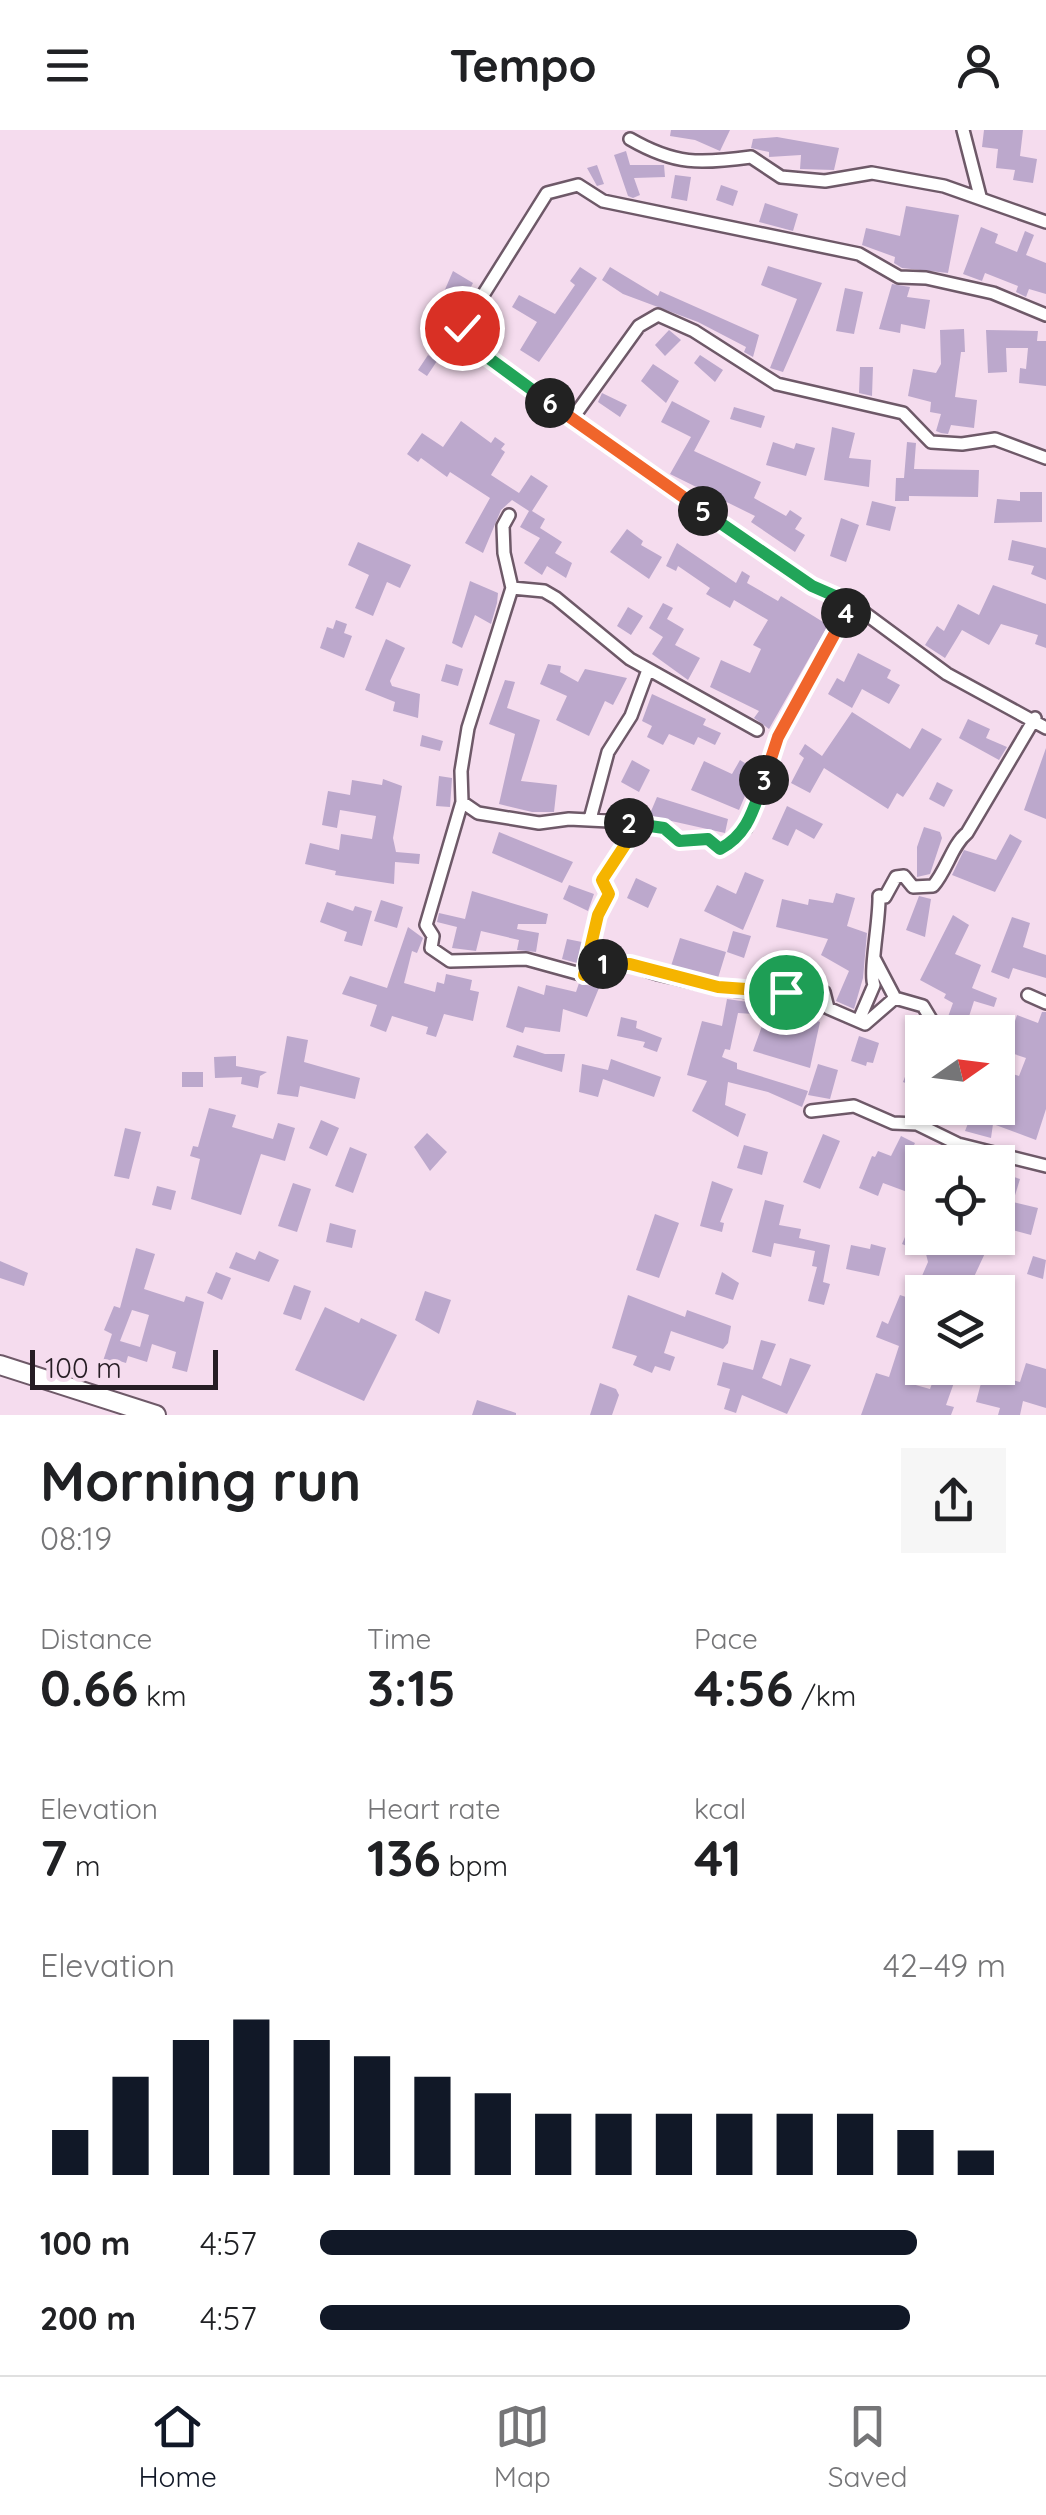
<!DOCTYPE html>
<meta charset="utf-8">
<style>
body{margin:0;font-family:Quicksand,sans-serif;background:#f6f6f6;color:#202124;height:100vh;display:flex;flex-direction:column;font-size:38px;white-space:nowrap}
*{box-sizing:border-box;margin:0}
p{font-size:32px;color:#757577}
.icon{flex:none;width:55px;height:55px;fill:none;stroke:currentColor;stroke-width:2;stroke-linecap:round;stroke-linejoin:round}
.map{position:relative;height:1285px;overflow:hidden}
.drawer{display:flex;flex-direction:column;background:#fff;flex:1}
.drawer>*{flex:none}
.needle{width:65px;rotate:76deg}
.controls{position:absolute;left:905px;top:885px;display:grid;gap:20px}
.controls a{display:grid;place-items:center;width:110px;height:110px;border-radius:0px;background:#fff;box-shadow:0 2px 8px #0004;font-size:50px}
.scale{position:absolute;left:30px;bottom:25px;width:188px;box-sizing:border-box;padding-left:10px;border:5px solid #261d24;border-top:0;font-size:28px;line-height:35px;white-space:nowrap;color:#261d24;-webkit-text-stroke:8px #f5dcee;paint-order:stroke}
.pin{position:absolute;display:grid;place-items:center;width:85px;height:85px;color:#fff;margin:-42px;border:5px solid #fff;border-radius:50%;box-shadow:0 2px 10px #0007}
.km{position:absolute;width:50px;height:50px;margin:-25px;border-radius:50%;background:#222;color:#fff;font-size:28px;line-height:50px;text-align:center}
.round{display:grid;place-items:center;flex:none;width:105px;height:105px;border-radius:0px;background:#f6f6f6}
.headline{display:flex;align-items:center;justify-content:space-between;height:170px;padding:0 40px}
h1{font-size:55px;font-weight:700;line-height:75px}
.metrics{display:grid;grid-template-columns:repeat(3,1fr);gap:15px;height:170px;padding:10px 40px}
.metrics div{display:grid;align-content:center}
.metrics b{font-size:50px;font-weight:700}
.metrics small{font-size:28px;font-weight:400}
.metrics p{font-size:28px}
.chart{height:280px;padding:20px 40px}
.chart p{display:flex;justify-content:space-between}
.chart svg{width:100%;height:180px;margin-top:10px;stroke:#111827;stroke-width:6}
ul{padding:0 40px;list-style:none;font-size:32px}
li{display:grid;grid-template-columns:160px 120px 1fr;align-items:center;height:75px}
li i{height:25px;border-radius:12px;background:#111827}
header{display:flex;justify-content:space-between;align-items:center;height:130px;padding:0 40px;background:#fff;font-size:45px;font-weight:700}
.tabs{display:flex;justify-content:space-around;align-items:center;height:140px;border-top:2px solid #e0e0e0;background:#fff;font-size:28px;color:#757577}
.tabs a{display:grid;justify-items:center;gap:5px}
.tabs .current{color:#111827}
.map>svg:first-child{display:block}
</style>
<header><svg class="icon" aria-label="menu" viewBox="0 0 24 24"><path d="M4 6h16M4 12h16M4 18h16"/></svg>Tempo<svg class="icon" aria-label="person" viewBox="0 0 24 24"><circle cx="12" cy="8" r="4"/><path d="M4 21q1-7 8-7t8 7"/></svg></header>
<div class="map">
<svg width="1046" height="1285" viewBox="0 0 1046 1285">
<rect width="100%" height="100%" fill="#f5dcee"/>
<path fill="#bca8cc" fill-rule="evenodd" d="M671,0h59l-10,21 -25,-11 -25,-4z
M984,0h39l-3,26 17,3 -4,24 -20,-3 2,-10 -19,-2 2,-19 -16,-2z
M777,7l62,11 -5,22 -34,-1 1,-14 -32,2v-5l-18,-4 2,-9z
M626,21l4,14h34l1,12 -31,1 6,17 -7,3 -5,-2 -14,-41z
M597,35l7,19 -7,2 -10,-18z
M675,45l16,2 -4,24 -16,-3z
M721,55l17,6 -5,15 -17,-6z
M765,73l33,11 -5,17 -34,-9z
M906,76l53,9 -11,58 -46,-5 -8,-5 1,-6 -33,-12 4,-17 34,8z
M981,97l17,7 -3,9 22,9 8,-21 9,4 -8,20 20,8v31l-17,-5 -3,8 -10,-5 2,-6 -33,-13 -3,8 -19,-7z
M768,136l54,17 -39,89 -13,-4 27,-69 -36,-14z
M580,137l17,11 -58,84 -19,-12 17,-28 -25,-15 7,-12 36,19 20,-29 -5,-4z
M610,137l48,29 2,-5 99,44 -6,22 -9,-5 2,-5 -48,-25 -75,-28 -21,-14z
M453,141l20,12 -19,37 -17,-12z
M892,154l18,3 -3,10 23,3 -5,29 -24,-5 -1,9 -21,-4z
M845,158l18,4 -9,42 -18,-3z
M964,199l1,23h-4l-6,45 22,3 -3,28 -23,-3 -3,9 -7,-1 -5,-2 5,-17 -11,-2 1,-10 -23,-6 5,-27 23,4 5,-9 -1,-34z
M669,200l12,10 -16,16 -10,-11z
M986,200l52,1 -1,10h9v45l-27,-3 1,-15 6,1 2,-21h-22l1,24 -19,1z
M428,225l9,6 -10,15 -9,-6z
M700,225l23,15 -8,12 -21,-19z
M653,234l26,17 -13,22 -25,-22z
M860,237h13l-1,29 -13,-3z
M602,263l25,12 -7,12 -22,-15z
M672,271l38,20 -16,30 67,31 -7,16 32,18 4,-6 12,8 -7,11 10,6 -10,17 -44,-30 4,-6 -85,-42 21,-37 -30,-15z
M734,277l31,9 -4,12 -31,-9z
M461,291l30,22 4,-6 10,7 -4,5 4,3 -14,23 28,18 12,-18 17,11 -16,25 13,8 -5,9 22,14 -7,11 17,10 -6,15 -19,-12 -5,9 -18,-12 16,-25 -20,-11 9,-16 -17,-11 -11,10 -18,43 -18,-10 25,-45 -40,-26 -3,5 -26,-19 -3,4 -11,-8 15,-21 21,14z
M832,297l23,6 -6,25 22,2 -2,27 -45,-7z
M773,312l21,7 2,-6 19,5 -9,28 -40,-11z
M907,312l9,1 -2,26 65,1 -1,27 -69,-1v5h-14l1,-23h8z
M1020,362h22v30l-48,1 3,-24 23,2z
M872,371l24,6 -6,24 -24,-6z
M841,388l18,7 -13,37 -16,-6z
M627,399l16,12 -2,4 21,12 -13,22 -39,-27z
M1012,410l34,8v32l-15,-6 3,-8 -26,-6z
M358,412l53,23 -11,23 -13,-6 -14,34 -18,-8 14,-33 -21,-10z
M677,413l59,40 6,-12 8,5 -3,7 31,18 3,-5 47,29 -59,104 -15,-11 5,-7 -49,-24 11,-27 29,13 11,-24 -8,-4 15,-25 -34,-20 -4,8 -24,-14 4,-6 -32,-22 -2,5 -10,-5z
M470,451l28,12 -1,10 -6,21 -16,-9 -13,33 -10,-5z
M993,455l53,19v44l-11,-4 3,-9 -37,-11 -12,21 -27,-15 -17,28 -20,-13 12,-19 7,5 14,-27 21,11z
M663,473l10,5 -6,11 17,10 -9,16 25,13 -12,22 -36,-26 11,-17 -14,-9z
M628,477l15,9 -12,19 -14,-9z
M336,490l11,4 -3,9 8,3 -8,22 -24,-10 7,-21 6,2z
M386,509l19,9 -15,33 2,5 28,8 -2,24 -25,-7 2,-9 -30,-12z
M858,523l33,17 -4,8 13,7 -11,19 -27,-15 -10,19 -24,-14 9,-16 7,4z
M446,534l17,5 -5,17 -17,-5z
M548,534l13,2 -1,6 18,10 7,-13 42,9 -14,27 -8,-4 -16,35 -33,-16 11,-24 -27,-12z
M505,550l10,2 -8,26 33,12 -19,61 36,4 -3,27h-22l-33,-8 16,-70 -26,-10z
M652,564l54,25 -3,6 18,8 -6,12 -17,-8 -4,8 -25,-11 -6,11 -16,-8 5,-11 -10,-5z
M852,582l58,37 12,-21 20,11 -39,58 -6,-4 -9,16 -64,-41 -14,25 -19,-10 13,-25 -5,-4 6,-10 17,12z
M968,589l22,10 -4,9 21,9 -8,13 -40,-22z
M422,605l21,6 -3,10 -20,-5z
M1046,618v71l-22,-9z
M632,630l18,10 -11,22 -18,-10z
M740,630l16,10 -17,40 -48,-20 13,-29 28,13z
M439,646l13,2 -2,29 -14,-1z
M383,649l19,7 -9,52 3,14 24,2 -1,10 -24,-2 -1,22 -59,-9 1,-4 -31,-7 5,-21 29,7 2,-16 31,5 4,-23 -36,-6 -3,18 -15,-3 6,-34 22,4 2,-15 30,5z
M937,652l16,8 -9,17 -15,-8z
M657,667l71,22 -3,14 -76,-17z
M787,676l36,18 -9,15 -18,-10 -8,17 -16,-7z
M924,697l16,5 2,6 -12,36 -13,3v-30z
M499,702l74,30 -11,21 -70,-30z
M1010,704l12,7 -27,51 -43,-17 12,-25 32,10z
M745,742l19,8 -21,50 -39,-19 13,-26 19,9z
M636,748l21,10 -9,20 -21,-10z
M569,755l25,9 -6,17 -25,-12z
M472,761l76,23 -2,10h-28l-1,5 22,4 -3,19 -19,-2 2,-10 -38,-9 -5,20 -24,-3 5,-21 -20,-5 2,-9 26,6z
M836,763l19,5 -8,28 20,7 -4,45 -9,31 -18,-8 13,-30 -28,-16 7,-16 -52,-12 6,-28 26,6 1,-6 24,4z
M919,766l12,3 -6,38 -19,-7z
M381,770l22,7 -6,21 -23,-7z
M327,772l26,9 2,-5 17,5 -10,35 -18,-5 3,-9 -27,-10z
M953,785l16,10 -14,29 26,11 -9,23 25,10 -3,9 -20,-6 -10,31 -19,-7 8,-22 -9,-5 2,-4 -26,-14z
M1012,787l18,6 -7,24 23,8v23l-33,-10 -4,11 -18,-7z
M408,797l15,11 -6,15 -5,-2 -8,32 31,9 2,-10 7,2 2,-10 26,6 -2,10 9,2 -6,29 -29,-7 -8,23 -10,-3 2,-7 -36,-11 -6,16 -16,-6 7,-21 -35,-11 8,-18 37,12z
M733,801l18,5 -7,22 -17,-6z
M680,808l46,14 -8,26 -47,-12z
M567,809l15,3 -5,21 -15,-4z
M579,853l20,5 -12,29 -24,-8 -3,23 -35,-5 -2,6 -17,-6 12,-41 26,9 2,-10 30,7z
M727,869l43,6 50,17 -10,46 -57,-17 13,-36 -28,-2 -8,37 -5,-1 -3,8 15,6v6l71,22 -6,16 -34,-15 -40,-10 -3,23 21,9 -8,23 -46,-26 15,-30 -20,-6 15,-54 20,5z
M1042,882h4v97l-10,31 -43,-16 -2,14 -26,-7 9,-23 24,6v-30l11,2 4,-12 6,2 7,-18 -21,-7 12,-36 21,8z
M621,887l16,4 -1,7 26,10 -5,14 -14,-5 2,-5 -28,-6z
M914,891l14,9 18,-1v3h-24v8l-12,-3z
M287,906l21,4 -4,22 56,16 -5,21 -55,-13 -2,11 -21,-3z
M859,906l20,7 -6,20 -6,-1 -1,4 -15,-5z
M517,915l28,9h20l-3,18 -49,-15z
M236,926v10l31,6 -7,4 -2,12 -17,-4 1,-7 -27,1 -1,-21z
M913,926l9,4 -2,29 -17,-7z
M611,929l50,18 -7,20 -51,-18 -5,18 -19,-5 3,-28 26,6z
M818,934l20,6 -8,29 -22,-4z
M182,942h21v15h-21z
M209,978l27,7 -4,12 41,12 5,-16 17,5 -10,33 -24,-7 -20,61 -50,-16 9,-40 -10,-3 3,-10 5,1z
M909,978h36l-4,12z
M321,990l18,8 -12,28 -18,-8z
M125,998l16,4 -12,47 -15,-3z
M427,1003l20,19 -17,19 -16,-24z
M823,1004l17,7 -20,48 -17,-7z
M901,1006l14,7 -8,16 15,6v15l-6,-2 -6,15 -27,-10 -5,13 -19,-8 13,-32 3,1 3,-6 13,5z
M744,1015l24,7 -6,23 -25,-7z
M350,1017l17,7 -14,39 -18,-7z
M998,1042l22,7 -7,23 25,6 -7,27 -33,-9z
M712,1051l21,8 -13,33 4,1 -2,9 -22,-6z
M293,1053l18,6 -14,43 -19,-6z
M157,1056l19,5 -5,19 -19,-5z
M765,1070l19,5 -5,20 22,4 -2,9 31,7 -7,37 7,2 -6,21 -16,-4 9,-34 -5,-1 3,-15 -41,-8 -3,14 -19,-5z
M655,1084l24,9 -20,55 -23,-8z
M330,1093l26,7 -4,18 -26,-6z
M911,1093l11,5v10h27l-2,3 25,10 4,-13h16l-25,54h-45v48l-3,-1 -14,43 25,7 7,-19 19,7 -10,28 8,2 -3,8h-90l15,-42 13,4 10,-31 -23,-9 6,-16 6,3 12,-29 12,4 16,-37 -2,-8 -24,-10z
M871,1114l15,4 -7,28 -33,-7 5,-24 19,4z
M136,1118l19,6 -11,35 40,13 2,-6 18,6 -17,70 -15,-4 4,-16 -24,-8 -5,18 -19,-6 -2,7 -13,-4 -3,8 -8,-3 10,-30 -8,-4 10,-24 6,2zM132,1180l17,5 -9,32 -20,-6z
M259,1121l20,9 -10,22 -40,-14 7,-16 19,8z
M1033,1126l13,4 -3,19 -16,-5z
M0,1131l28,12 -4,13 -24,-8z
M216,1142l15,6 -9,22 -15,-7z
M722,1142l17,11 -6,17 -18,-6z
M294,1155l17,6 -10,29 -18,-6z
M425,1161l26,9 -12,34 -24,-14z
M628,1165l57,22 2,-7 44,16 -3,17 -5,6 -52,-18 -7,22 11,4 -5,14 -15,-5 -3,7 -19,-8 4,-9 -25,-8z
M325,1177l34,16 2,-5 36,17 -33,66 -69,-31z
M998,1180l15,6 -10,23 9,2 -11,36 19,5 6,-19 20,6v39l-23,-7 -3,14h-22l2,-7 -24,-6 9,-34h13z
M761,1210l15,4 -14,34 19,8 9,-28 21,7 -24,49 -45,-19 -6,18 -12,-4 6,-20 -13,-4 6,-23 30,8z
M600,1253l16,6 3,6 -7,20h-22z
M477,1270l39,13v2h-44z"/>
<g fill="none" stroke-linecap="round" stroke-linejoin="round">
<defs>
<path id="street" d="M963,0l17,66
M630,9c45,26 70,25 121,18l30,20 44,4 47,-8 72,13 102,36
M1046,185l-53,-22 -67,-15 -27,-1 -40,-23 -256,-53 -25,-16 -31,8 -84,134 1,12 15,13 333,234 39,17 96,71 99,54
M572,289l67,-93 19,-11 36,16 83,53 126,29 28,29 31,2 33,-5 51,19
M509,385l-6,11 1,27 8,35 -44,140 -7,43 1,31 -36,123 7,11 -2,12 19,13 76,-2 58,16c8,-5 19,-13 28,-13 16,-1 31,8 46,12 47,10 103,29 148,10l18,8 4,16 37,16 30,-26 28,8 9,15
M512,458l32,3 12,7 74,61 127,71
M462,672l16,11 61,10 30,-4 60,3 35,6 15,13 29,-2 12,10 26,-21 31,-91 74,-134
M590,689l18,-67 23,-36 17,-46
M874,828l21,40
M584,845l14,-60 11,-21 -7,-13 23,-36 4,-23
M1028,865l18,8
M859,890l15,-35c-5,-12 6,-67 5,-89l6,1 11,-20 8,-1 9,11 20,-1c14,-16 19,-41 34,-53l68,-115
M811,981l43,-5 39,17 24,1 41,20 88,22"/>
<path id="primary" d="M0,1235l156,50"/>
</defs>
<use href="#street" stroke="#6e5968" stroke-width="16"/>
<use href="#primary" stroke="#6e5968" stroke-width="22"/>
<use href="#street" stroke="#fff" stroke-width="11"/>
<use href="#primary" stroke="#fff" stroke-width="18"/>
</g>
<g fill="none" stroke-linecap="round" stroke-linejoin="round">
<defs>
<path id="split-1" d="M603,834h27l88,23 68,5"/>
<path id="split-2" d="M603,834l-19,11 14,-60 11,-21 -7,-14 23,-35 4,-22"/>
<path id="split-3" d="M629,693l35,5 15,13 29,-2 12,10c28,-15 33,-39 44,-69"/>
<path id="split-4" d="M764,650l14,-43 68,-124"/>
<path id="split-5" d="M703,381l109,75 39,17 -5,10"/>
<path id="split-6" d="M550,273l153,108"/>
<path id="split-7" d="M462,198l2,12 86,63"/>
</defs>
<use href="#split-1" stroke="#fff" stroke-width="20"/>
<use href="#split-2" stroke="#fff" stroke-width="20"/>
<use href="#split-3" stroke="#fff" stroke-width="20"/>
<use href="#split-4" stroke="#fff" stroke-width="20"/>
<use href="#split-5" stroke="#fff" stroke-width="20"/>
<use href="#split-6" stroke="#fff" stroke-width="20"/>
<use href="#split-7" stroke="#fff" stroke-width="20"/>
<use href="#split-1" stroke="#f5b400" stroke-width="12"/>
<use href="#split-2" stroke="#f5b400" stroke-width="12"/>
<use href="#split-3" stroke="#22a559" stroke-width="12"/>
<use href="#split-4" stroke="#f0652b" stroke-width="12"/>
<use href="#split-5" stroke="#22a559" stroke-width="12"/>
<use href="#split-6" stroke="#f0652b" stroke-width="12"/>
<use href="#split-7" stroke="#22a559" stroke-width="12"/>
</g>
</svg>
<div class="controls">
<a><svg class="needle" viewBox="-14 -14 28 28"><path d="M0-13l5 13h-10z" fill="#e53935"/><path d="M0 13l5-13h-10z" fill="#757577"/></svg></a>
<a><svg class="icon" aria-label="locate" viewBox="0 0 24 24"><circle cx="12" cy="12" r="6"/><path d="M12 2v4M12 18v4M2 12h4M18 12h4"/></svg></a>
<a><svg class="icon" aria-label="layers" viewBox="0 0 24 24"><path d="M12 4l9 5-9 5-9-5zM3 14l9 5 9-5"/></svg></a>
</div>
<div class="scale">100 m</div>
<div class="pin" style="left:786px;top:862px;background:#1e9e55"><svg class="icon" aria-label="arrive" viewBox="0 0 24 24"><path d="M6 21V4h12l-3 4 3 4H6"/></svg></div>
<div class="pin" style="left:462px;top:198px;background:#d93025"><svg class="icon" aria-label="check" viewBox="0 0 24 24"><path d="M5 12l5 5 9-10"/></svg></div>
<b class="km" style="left:603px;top:834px">1</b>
<b class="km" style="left:629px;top:693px">2</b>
<b class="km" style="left:764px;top:650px">3</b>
<b class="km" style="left:846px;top:483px">4</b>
<b class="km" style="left:703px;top:381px">5</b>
<b class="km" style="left:550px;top:273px">6</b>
</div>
<section class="drawer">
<div class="headline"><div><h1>Morning run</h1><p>08:19</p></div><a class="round"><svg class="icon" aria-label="share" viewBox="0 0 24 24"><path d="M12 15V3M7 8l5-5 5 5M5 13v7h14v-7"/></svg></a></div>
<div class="metrics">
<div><p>Distance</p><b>0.66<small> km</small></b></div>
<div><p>Time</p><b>3:15</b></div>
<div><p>Pace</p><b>4:56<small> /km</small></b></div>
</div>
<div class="metrics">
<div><p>Elevation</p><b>7<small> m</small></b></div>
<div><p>Heart rate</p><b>136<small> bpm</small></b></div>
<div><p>kcal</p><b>41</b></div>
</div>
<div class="chart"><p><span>Elevation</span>42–49 m</p>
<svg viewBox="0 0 160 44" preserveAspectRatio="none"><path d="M5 44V33M15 44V20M25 44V11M35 44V6M45 44V11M55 44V15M65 44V20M75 44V24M85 44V29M95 44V29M105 44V29M115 44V29M125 44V29M135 44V29M145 44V33M155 44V38"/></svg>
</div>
<ul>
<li><b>100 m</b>4:57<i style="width:87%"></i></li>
<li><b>200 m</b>4:57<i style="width:86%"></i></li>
</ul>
</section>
<nav class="tabs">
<a class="current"><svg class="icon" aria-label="home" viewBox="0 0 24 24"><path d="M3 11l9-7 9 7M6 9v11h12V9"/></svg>Home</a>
<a><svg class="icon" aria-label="map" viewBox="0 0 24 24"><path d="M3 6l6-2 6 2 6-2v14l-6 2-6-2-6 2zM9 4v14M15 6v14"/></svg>Map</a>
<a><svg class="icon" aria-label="saved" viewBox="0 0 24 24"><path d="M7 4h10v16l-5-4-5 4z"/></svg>Saved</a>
</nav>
